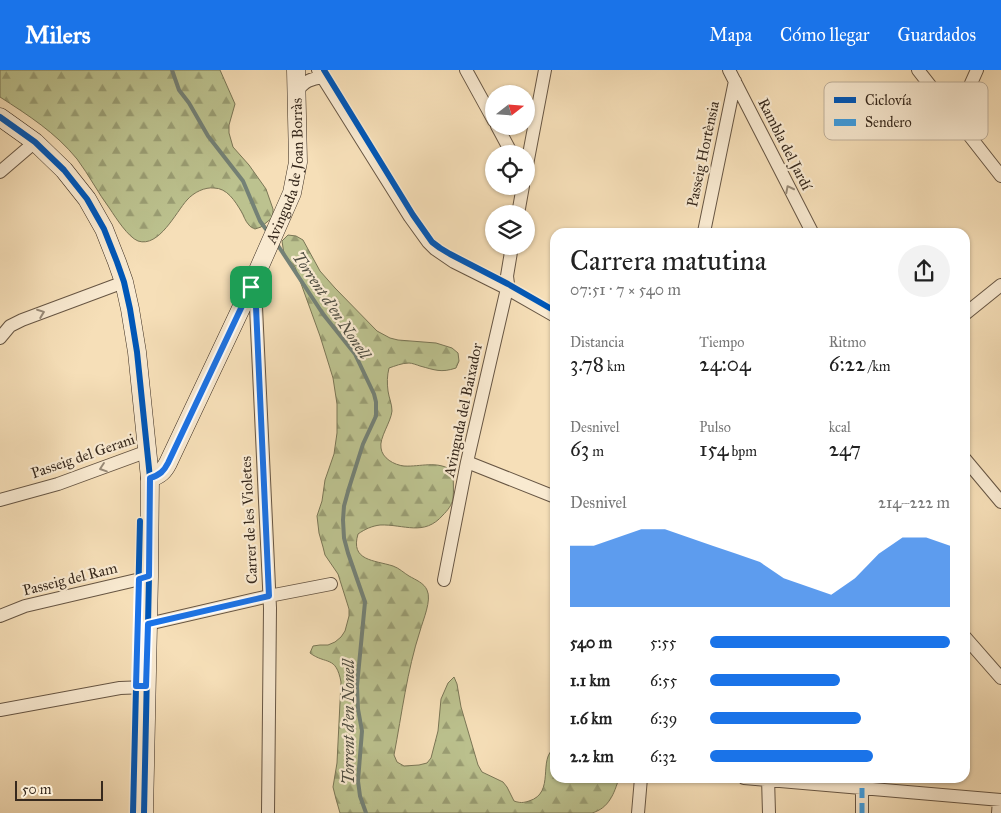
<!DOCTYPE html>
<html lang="es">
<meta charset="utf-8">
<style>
body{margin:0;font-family:"IM FELL Great Primer",serif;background:#f2f2f2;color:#222;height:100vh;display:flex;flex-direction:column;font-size:19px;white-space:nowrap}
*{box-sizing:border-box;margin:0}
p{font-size:16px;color:#767676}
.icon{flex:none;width:28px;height:28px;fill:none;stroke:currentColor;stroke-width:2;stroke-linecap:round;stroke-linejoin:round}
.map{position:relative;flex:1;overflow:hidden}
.drawer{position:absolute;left:550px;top:158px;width:420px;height:555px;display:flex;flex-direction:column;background:#fff;border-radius:15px;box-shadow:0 1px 4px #0004}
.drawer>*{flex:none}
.needle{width:32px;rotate:73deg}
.controls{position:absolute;left:485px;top:15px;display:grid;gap:10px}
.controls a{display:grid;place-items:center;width:50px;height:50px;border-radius:50%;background:#fff;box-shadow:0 1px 4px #0004;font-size:25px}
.scale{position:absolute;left:15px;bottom:12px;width:88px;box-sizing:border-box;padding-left:5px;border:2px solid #37291d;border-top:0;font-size:14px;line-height:18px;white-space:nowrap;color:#37291d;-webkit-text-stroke:4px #f9ead1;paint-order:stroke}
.pin{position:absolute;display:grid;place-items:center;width:42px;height:42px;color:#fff;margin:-21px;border-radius:10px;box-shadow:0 2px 8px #0006}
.round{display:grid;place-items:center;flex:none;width:52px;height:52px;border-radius:26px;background:#f2f2f2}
.overview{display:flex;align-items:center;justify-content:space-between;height:85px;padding:0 20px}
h1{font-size:28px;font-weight:600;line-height:38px}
.metrics{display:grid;grid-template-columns:repeat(3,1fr);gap:8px;height:85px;padding:5px 20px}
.metrics div{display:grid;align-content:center}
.metrics b{font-size:21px;font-weight:600}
.metrics small{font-size:14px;font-weight:400}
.metrics p{font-size:14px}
.chart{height:140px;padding:10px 20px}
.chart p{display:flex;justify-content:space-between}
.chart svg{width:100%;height:90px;margin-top:5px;fill:#1a73e8;opacity:.7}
ul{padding:0 20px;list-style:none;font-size:16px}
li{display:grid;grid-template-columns:80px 60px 1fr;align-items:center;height:38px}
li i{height:12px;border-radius:6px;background:#1a73e8}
header{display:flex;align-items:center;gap:30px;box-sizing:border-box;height:70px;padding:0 25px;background:#1a73e8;color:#fff}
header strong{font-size:24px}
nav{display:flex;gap:28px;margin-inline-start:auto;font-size:18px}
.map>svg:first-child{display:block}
</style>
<header>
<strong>Milers</strong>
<nav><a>Mapa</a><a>Cómo llegar</a><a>Guardados</a></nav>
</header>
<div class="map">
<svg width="1001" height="743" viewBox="0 0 1001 743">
<defs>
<pattern id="forest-firs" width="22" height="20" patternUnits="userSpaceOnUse" patternTransform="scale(1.25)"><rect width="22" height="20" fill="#bcc28f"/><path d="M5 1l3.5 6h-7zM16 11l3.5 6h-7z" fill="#9a9e74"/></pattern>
</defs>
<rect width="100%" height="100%" fill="#f6dfb8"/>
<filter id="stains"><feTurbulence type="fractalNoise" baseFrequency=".004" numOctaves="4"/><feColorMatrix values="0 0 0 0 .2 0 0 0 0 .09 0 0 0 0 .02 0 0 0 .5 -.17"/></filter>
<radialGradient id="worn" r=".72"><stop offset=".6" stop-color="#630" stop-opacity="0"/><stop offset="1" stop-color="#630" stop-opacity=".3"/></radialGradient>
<path fill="url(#forest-firs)" stroke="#7a7656" d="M0,0h220l15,34 -6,21v8l4,14 16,18 17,24 7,20v8l-12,10 -6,2c-2,-1 -5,-2 -6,-4 -4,-4 -5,-9 -8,-14 -6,-10 -14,-23 -27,-23 -9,-1 -20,4 -27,12 -11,12 -28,48 -49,41 -10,-4 -22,-23 -28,-32 -12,-16 -21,-34 -33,-50 -21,-26 -49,-44 -77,-62z
M288,165l8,1 7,4 17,31 15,17 42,43 13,7 8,2 38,3 16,5 6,5 1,8 -3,7c-15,5 -21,2 -36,-2 -3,-1 -8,-3 -11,-3 -7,0 -14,3 -20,5 -2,8 -2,15 -1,23 1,7 4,13 4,20 -1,11 -13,27 -11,37 1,10 13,17 23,18 17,1 33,-6 49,5 0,9 1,19 0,28 -1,6 -6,12 -10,16 -19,22 -39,9 -63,10 -8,1 -15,4 -22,9 -8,27 16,26 35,32 6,2 11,7 16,10 7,4 15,7 18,14 5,10 -4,30 -7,41 -13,40 -18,82 -26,124l3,7 7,4 15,-1 8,-2 4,-5 7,-27 3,-32 7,-16 6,-6 3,7 4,23 17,58 4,7 21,10 4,5 7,14c6,2 9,2 15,0 27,-8 8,-43 26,-53v30h64c-5,16 -10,30 -27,35h-252l-4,-14 -3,-12 4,-24 4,-81c-5,-27 -15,-17 -31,-29l3,-7 7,-1h8l7,-3 6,-5 4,-6 4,-15v-7l-11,-35 -13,-19 -2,-8 -4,-14 -2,-17 5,-15 3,-21 9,-26 3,-21v-29l-4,-26 -13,-42 -25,-69 -11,-13 -2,-13z"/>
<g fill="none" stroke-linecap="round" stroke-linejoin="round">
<path stroke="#748176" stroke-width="4" d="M172,0l7,20 10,13 19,33 35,45 17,40 8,11
M277,174l46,70 32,40 19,40 2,8v14l-13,28 -14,44 -5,18 -1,14 1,18 4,15 17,49 -8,84 1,23 4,22 -4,50 2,15 6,17"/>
<defs>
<path id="street" d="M318,0l92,147 18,25 7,7 19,13 52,26 49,28
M466,0l28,51
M729,0l83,162
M918,0l83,106
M297,21c8,-10 13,-12 26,-14
M955,49l22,-49
M497,56l15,28
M526,100l19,-100
M0,102l35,-30
M518,144l5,-28
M704,162l31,-151
M251,217l5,20 14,301 -2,205
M965,244l36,-29
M0,268l10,-12 12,-6 102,-38
M965,389l36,43
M467,392l88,35
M0,430l58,-16 90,-33
M444,510l23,-118 41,-178 -1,-8 5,-30
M0,546l25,-10 124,-29
M148,554l121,-28 62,-12
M965,567l36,41
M0,640l120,-22 26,-1
M744,708l257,22
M768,708l1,35
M862,718v25
M638,743l3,-35
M998,743l1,-13"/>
<g id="secondary">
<path d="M0,47l35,25 29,28 23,29 17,30 13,33 7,20 6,27 7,43 13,126 -1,99 -5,236"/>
<path id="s1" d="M150,408c10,-3 14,-7 18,-15l76,-161 48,-109 6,-31 -2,-92"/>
</g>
</defs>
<use href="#street" stroke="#675644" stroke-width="14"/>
<use href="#secondary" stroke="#37291d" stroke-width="19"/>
<use href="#street" stroke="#f9ead1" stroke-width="12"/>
<use href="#secondary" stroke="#f9ead1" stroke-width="18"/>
<path stroke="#3e9cdf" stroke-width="5" stroke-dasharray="10 5" stroke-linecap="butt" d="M862,718v25"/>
<defs>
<path id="cycleway" d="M324,0l89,145 19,27 8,6 10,6 58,30 47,27
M0,47l35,25 29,28 23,29 17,30 13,33 7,20 6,27 7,43 13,126 -1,99 -5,236
M133,743l7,-292"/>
</defs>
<use href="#cycleway" stroke="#f9ead1" stroke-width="9"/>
<use href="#cycleway" stroke="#0057b8" stroke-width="6"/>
</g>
<defs><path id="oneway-chevron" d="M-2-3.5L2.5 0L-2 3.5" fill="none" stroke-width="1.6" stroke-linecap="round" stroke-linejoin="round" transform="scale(1.25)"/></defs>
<g stroke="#988a77">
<use href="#oneway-chevron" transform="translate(789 119) rotate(-117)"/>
<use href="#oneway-chevron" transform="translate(41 243) rotate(-21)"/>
<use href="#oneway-chevron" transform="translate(103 398) rotate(161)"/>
</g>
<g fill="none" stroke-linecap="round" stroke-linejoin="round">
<defs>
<path id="route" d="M251,217l5,20 13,289 -121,28 -2,62h-10l3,-107 10,-3 1,-98c10,-3 14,-7 18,-15z"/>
</defs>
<use href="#route" stroke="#fff" stroke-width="10"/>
<use href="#route" stroke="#1a73e8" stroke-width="6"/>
</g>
<g text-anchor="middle" stroke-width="4.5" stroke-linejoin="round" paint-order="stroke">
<g font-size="15" fill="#37291d" stroke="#f9ead1">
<text transform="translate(785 74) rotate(63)" y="5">Rambla del Jardí</text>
<text transform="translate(703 84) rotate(-78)" y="5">Passeig Hortènsia</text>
<text dy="5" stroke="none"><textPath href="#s1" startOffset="342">Avinguda de Joan Borràs</textPath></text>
<text transform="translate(463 340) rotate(-78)" y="5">Avinguda del Baixador</text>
<text transform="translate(83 386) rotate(-19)" y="5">Passeig del Gerani</text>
<text transform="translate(249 450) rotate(-93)" y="5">Carrer de les Violetes</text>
<text transform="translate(70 509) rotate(-14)" y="5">Passeig del Ram</text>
</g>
<g font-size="16" font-style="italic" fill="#504e42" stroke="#f9ead1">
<text transform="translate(332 235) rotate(56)" y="6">Torrent d'en Nonell</text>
<text transform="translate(348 652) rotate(-90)" y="6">Torrent d'en Nonell</text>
</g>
</g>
<rect x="824" y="12" width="164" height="58" rx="8" fill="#f9ead1" stroke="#bfb09b" stroke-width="1"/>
<rect x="834" y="27" width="22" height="6" fill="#0057b8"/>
<rect x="834" y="49" width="22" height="7" fill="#3e9cdf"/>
<g font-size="14" fill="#37291d">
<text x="865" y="35">Ciclovía</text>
<text x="865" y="57">Sendero</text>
</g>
<rect width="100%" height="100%" filter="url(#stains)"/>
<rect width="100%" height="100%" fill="url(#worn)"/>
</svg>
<div class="controls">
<a><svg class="needle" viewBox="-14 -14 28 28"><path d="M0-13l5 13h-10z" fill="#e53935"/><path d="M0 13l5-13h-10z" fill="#767676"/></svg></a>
<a><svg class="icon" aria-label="locate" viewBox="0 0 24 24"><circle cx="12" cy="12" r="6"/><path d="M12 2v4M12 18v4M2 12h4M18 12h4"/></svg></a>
<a><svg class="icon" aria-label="layers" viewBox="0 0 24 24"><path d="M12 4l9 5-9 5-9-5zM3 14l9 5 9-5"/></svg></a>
</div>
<div class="scale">50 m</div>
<div class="pin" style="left:251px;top:217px;background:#1e9e55"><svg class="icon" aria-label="arrive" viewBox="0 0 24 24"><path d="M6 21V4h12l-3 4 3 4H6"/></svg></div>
<section class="drawer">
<div class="overview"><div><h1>Carrera matutina</h1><p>07:51 · 7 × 540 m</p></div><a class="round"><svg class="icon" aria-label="share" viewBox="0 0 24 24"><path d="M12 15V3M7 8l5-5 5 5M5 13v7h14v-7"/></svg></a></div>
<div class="metrics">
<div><p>Distancia</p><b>3.78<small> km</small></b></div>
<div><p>Tiempo</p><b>24:04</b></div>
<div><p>Ritmo</p><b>6:22<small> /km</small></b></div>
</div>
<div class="metrics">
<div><p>Desnivel</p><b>63<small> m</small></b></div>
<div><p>Pulso</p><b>154<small> bpm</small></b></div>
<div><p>kcal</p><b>247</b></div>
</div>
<div class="chart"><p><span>Desnivel</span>214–222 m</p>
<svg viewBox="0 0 160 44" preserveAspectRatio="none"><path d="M0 44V14L10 14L20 10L30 6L40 6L50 10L60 14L70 18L80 22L90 30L100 34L110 38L120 30L130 18L140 10L150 10L160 14V44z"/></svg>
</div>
<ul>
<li><b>540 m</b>5:55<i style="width:100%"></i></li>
<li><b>1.1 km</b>6:55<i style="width:54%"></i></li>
<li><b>1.6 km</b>6:39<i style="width:63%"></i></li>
<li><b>2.2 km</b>6:32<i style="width:68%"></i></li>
</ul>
</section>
</div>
